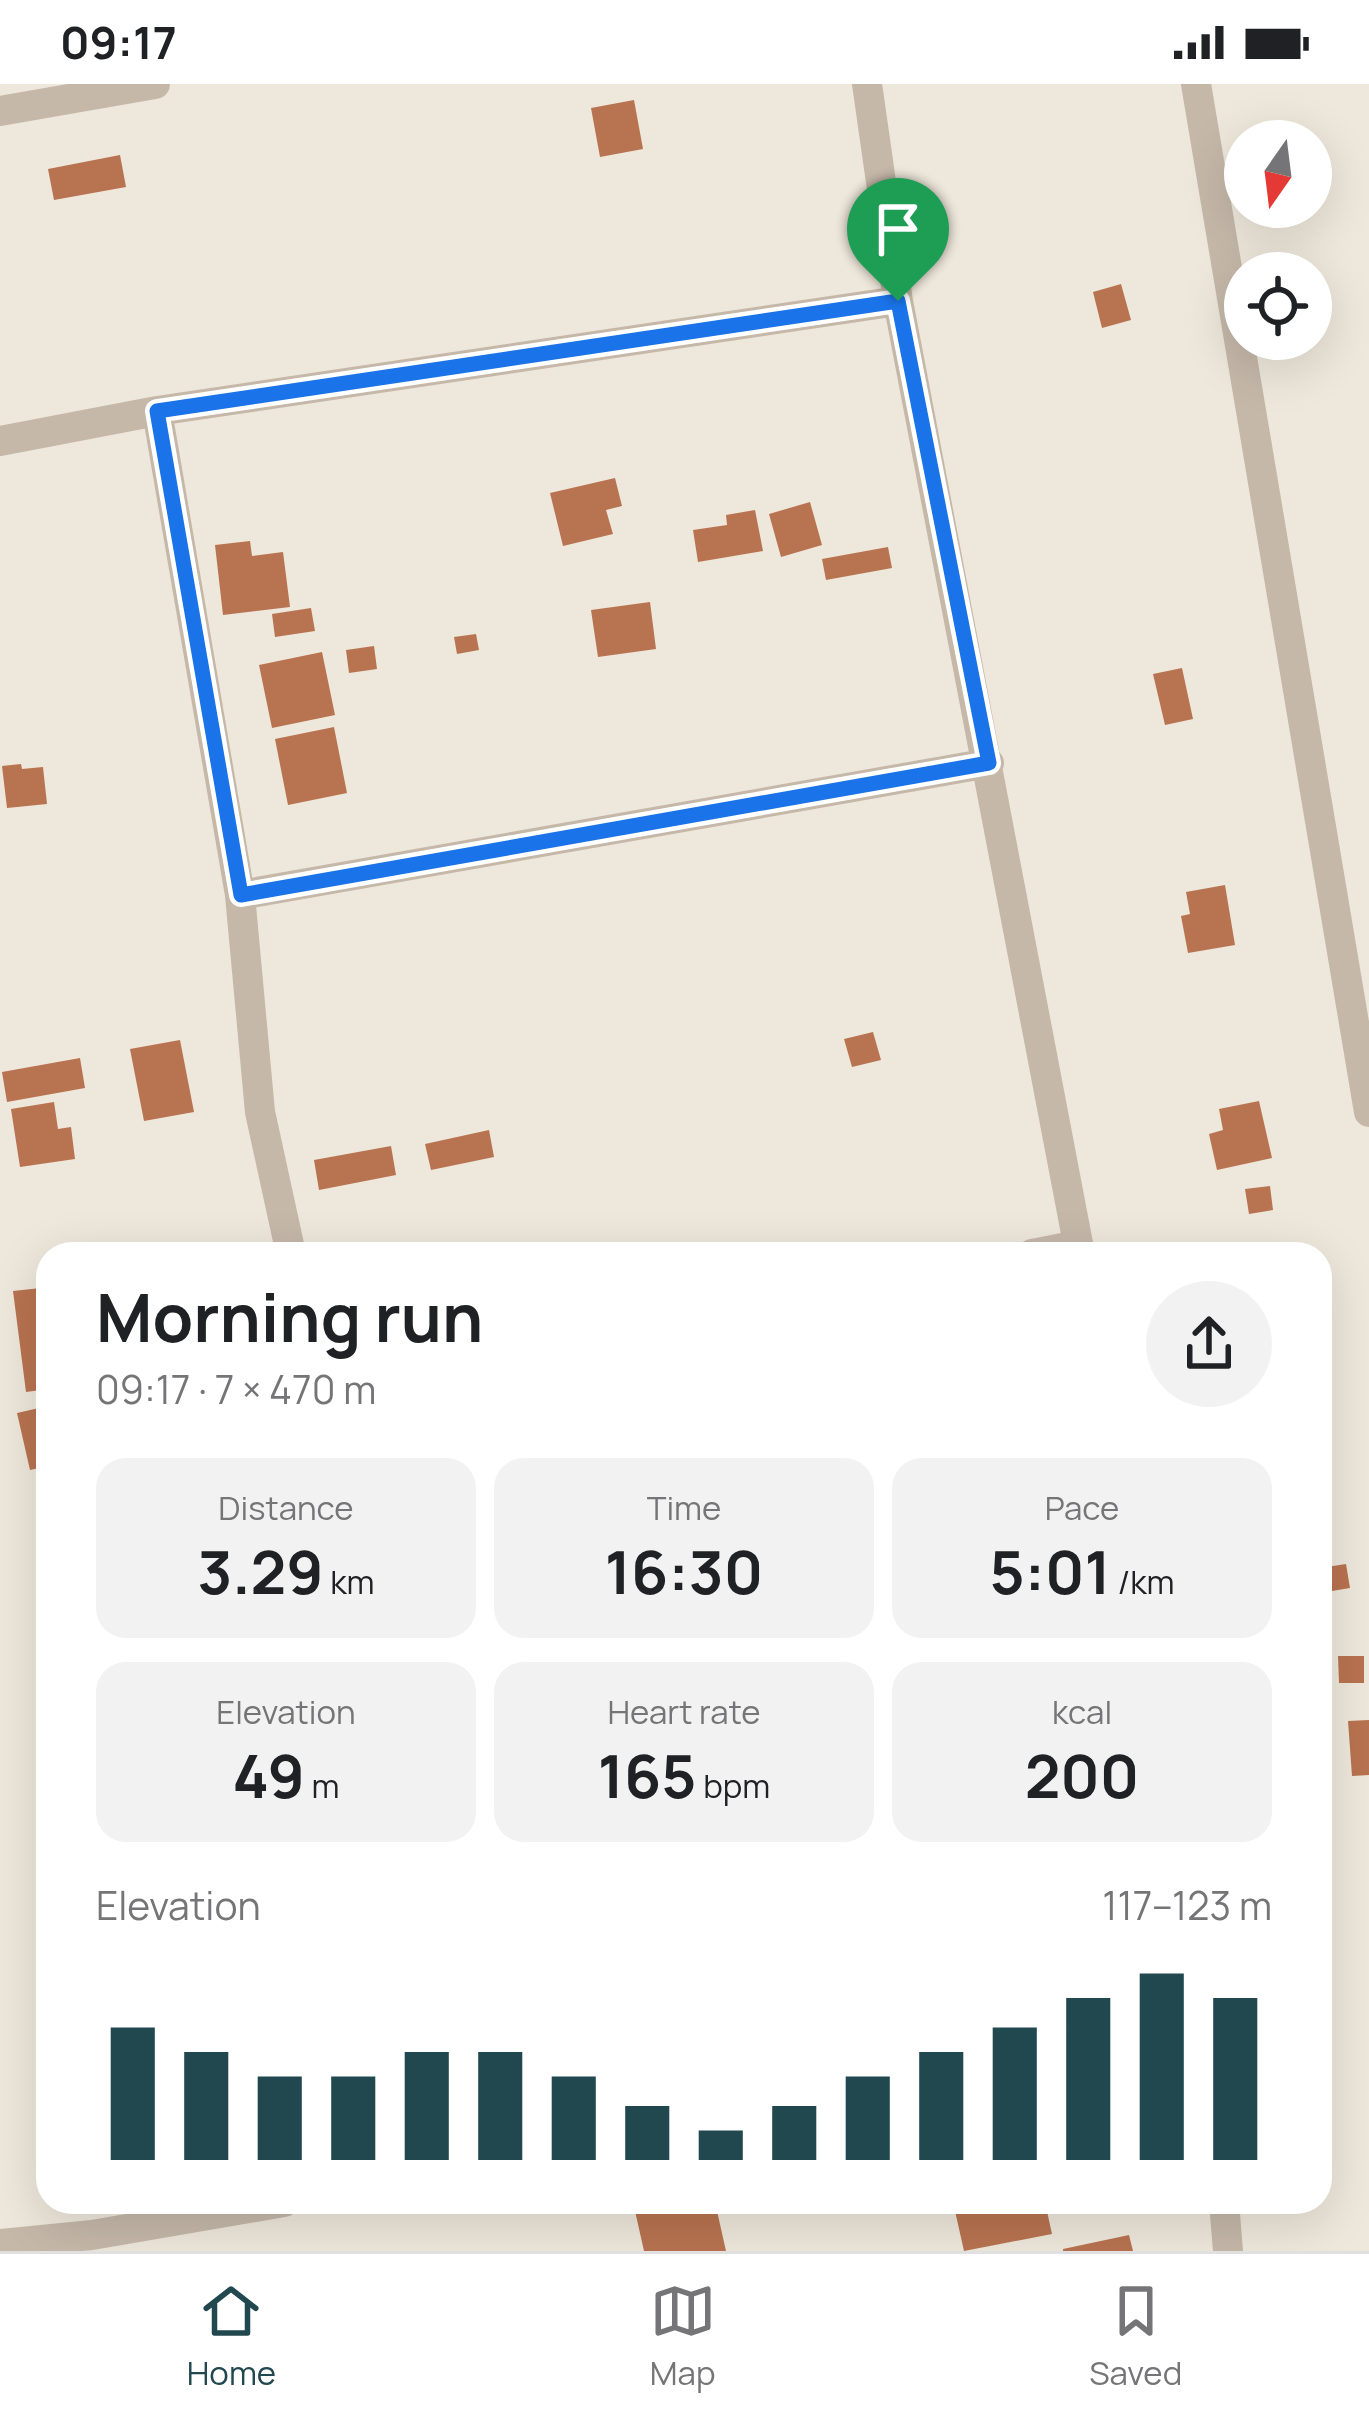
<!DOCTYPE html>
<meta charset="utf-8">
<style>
body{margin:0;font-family:Manrope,sans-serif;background:#f2f2f2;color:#202124;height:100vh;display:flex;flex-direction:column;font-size:45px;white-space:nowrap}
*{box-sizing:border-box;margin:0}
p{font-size:39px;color:#757577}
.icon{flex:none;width:66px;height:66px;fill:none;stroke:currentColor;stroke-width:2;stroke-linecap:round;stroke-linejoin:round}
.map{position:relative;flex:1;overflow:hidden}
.sheet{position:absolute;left:36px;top:1158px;width:1296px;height:972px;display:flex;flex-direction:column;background:#fff;border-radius:36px;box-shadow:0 12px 48px #0002}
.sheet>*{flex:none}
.needle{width:78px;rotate:194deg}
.tools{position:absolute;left:1224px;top:36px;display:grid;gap:24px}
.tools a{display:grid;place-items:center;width:108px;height:108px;border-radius:50%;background:#fff;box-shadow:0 12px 48px #0002;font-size:60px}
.pin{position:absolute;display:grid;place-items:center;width:102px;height:102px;color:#fff;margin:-123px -51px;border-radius:50% 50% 50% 0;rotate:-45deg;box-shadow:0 0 12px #0007}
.pin .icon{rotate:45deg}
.round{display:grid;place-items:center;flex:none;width:126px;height:126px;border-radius:63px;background:#f2f2f2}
.summary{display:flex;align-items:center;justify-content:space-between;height:204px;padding:0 60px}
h1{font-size:66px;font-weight:700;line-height:90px}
.figures{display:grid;grid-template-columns:repeat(3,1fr);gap:18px;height:204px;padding:12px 60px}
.figures div{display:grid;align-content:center;border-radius:30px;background:#f2f2f2;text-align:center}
.figures b{font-size:60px;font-weight:700}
.figures small{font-size:33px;font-weight:400}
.figures p{font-size:33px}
.chart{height:336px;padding:24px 60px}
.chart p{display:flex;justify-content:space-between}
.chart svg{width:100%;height:216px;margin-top:12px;stroke:#22484f;stroke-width:6}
.status{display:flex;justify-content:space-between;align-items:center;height:84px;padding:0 60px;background:#fff;direction:ltr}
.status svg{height:33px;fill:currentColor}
.tabs{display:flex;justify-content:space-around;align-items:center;height:168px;border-top:3px solid #e0e0e0;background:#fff;font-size:33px;color:#757577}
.tabs a{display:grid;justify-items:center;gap:6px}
.tabs .current{color:#22484f}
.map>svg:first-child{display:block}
</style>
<div class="status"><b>09:17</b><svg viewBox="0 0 49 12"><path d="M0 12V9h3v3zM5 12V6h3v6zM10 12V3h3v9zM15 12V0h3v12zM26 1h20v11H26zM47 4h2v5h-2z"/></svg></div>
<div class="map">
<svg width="1369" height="2167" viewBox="0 0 1369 2167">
<rect width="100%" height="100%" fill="#eee7db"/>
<path fill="#b87350" d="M634,16l9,49 -43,8 -9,-49z
M120,71l6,32 -72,13 -6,-31z
M1121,200l10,36 -29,8 -9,-36z
M615,394l7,28 -16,4 7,24 -50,12 -13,-53z
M810,418l12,43 -41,12 -12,-43z
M755,426l8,41 -65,11 -5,-32 34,-5 -1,-10z
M250,457l2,15 31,-4 7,55 -67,8 -8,-70z
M888,463l4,21 -66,12 -4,-21z
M650,518l6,47 -58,8 -7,-47z
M311,524l4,23 -40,6 -3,-23z
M476,550l3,16 -22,4 -3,-17z
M374,562l3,23 -28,4 -3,-23z
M322,568l13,63 -63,13 -13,-63z
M1182,584l11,51 -28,6 -12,-51z
M334,643l13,66 -59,12 -13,-66z
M21,680l1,5 21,-2 4,37 -40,4 -5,-42z
M1225,801l10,60 -47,8 -7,-37 9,-2 -4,-22z
M873,948l8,28 -29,7 -8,-28z
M180,956l14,72 -50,9 -14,-72z
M80,974l5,30 -78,14 -5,-30z
M1259,1017l13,57 -55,12 -8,-36 14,-4 -4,-21z
M54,1018l4,27 13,-2 4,32 -55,8 -9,-58z
M489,1046l5,27 -63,13 -6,-26z
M391,1062l5,29 -77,15 -5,-30z
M1270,1102l3,24 -24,4 -4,-25z
M41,1204l7,56v45l-22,3 -13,-101z
M48,1322v60l-18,4 -13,-57z
M1346,1480l4,24 -30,5v-25z
M1338,1572h26v27h-25z
M1369,1636v55l-17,1 -4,-55z
M633,2118h82l11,49h-82z
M953,2118h92l7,32 -88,17z
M1129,2151l4,16h-70v-2z"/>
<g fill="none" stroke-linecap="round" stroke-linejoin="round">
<path stroke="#c5b8a9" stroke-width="30" d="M867,0l31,217 182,953
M1196,0l173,1028
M0,27l155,-27
M157,327l83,484 20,217 31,142
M0,357l157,-30 741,-110
M240,811l749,-132
M1032,1170l46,-9
M1224,2118l4,49
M0,2160l92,-9 192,-33"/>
</g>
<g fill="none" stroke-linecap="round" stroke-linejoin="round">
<defs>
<path id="route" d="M898,217l91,462 -748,132 -84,-484z"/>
</defs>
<use href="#route" stroke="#fff" stroke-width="24"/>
<use href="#route" stroke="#1a73e8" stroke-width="15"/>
</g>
</svg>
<div class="tools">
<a><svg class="needle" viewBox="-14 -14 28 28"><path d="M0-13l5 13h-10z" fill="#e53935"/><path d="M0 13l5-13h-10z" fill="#757577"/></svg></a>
<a><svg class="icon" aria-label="locate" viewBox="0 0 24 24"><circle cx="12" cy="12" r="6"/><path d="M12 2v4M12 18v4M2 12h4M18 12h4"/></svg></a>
</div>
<div class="pin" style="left:898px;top:217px;background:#1e9e55"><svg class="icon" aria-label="arrive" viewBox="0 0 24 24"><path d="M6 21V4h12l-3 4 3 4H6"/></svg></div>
<section class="sheet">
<div class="summary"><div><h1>Morning run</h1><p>09:17 · 7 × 470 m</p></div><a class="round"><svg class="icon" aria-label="share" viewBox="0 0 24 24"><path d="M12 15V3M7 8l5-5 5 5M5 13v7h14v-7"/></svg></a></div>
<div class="figures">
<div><p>Distance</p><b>3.29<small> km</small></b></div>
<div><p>Time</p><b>16:30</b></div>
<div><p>Pace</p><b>5:01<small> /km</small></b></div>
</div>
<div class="figures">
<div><p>Elevation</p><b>49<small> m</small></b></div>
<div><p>Heart rate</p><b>165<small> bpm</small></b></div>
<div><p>kcal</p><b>200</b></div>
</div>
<div class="chart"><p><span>Elevation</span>117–123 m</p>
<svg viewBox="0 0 160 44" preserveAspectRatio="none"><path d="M5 44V17M15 44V22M25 44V27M35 44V27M45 44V22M55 44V22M65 44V27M75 44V33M85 44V38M95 44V33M105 44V27M115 44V22M125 44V17M135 44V11M145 44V6M155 44V11"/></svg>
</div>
</section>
</div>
<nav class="tabs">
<a class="current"><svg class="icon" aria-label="home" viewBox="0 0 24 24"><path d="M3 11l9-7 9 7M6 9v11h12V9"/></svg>Home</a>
<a><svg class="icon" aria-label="map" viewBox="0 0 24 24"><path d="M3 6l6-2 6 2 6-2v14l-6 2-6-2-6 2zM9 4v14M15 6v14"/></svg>Map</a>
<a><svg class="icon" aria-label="saved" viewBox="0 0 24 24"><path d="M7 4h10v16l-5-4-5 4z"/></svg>Saved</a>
</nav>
